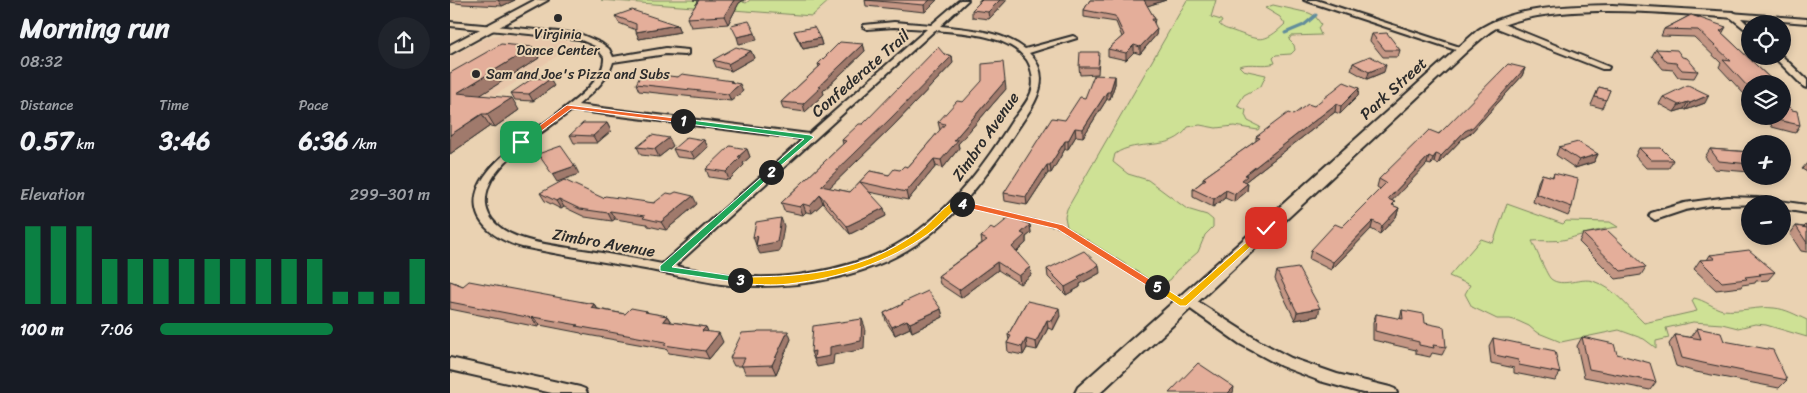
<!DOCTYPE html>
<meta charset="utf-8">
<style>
body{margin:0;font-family:Sriracha,sans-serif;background:#20242c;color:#f1f3f6;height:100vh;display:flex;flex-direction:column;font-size:19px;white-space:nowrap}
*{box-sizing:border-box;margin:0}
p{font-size:16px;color:#9ea1a6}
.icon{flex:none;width:28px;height:28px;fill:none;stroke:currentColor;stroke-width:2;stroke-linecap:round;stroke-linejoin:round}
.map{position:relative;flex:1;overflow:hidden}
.details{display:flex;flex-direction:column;background:#171b24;width:450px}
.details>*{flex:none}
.tools{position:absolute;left:1291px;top:15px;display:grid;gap:10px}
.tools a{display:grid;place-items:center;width:50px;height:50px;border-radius:50%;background:#171b24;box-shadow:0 2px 8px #0003;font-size:25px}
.pin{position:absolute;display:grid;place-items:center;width:42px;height:42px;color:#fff;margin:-21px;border-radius:10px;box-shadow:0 2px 8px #0006}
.km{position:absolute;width:25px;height:25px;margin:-12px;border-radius:50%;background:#222;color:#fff;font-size:14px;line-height:25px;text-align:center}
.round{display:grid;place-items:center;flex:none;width:52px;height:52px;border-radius:26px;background:#20242c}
.head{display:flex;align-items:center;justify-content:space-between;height:85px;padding:0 20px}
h1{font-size:28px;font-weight:800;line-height:38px}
.stats{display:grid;grid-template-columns:repeat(3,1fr);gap:8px;height:85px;padding:5px 20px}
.stats div{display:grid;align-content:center}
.stats b{font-size:25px;font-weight:800}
.stats small{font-size:14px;font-weight:400}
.stats p{font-size:14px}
.chart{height:140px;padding:10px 20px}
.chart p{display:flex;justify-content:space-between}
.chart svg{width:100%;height:90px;margin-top:5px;stroke:#0b8043;stroke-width:6}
ul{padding:0 20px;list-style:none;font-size:16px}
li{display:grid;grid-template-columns:80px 60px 1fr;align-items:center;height:38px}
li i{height:12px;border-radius:6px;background:#0b8043}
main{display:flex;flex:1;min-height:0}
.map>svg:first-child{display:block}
</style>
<main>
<section class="details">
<div class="head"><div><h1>Morning run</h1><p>08:32</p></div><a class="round"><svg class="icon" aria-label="share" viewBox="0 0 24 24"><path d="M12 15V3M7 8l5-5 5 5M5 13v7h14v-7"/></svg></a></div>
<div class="stats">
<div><p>Distance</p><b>0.57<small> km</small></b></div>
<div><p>Time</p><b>3:46</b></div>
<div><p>Pace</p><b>6:36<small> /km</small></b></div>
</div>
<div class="chart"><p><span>Elevation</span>299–301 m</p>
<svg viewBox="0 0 160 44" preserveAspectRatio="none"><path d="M5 44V6M15 44V6M25 44V6M35 44V22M45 44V22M55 44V22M65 44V22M75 44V22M85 44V22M95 44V22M105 44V22M115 44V22M125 44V38M135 44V38M145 44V38M155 44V22"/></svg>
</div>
<ul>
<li><b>100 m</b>7:06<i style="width:64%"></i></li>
</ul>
</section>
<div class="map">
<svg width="1357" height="393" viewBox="0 0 1357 393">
<rect width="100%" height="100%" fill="#ead2b2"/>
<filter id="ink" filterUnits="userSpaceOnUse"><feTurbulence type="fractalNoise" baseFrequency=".02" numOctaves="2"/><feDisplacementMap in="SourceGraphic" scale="10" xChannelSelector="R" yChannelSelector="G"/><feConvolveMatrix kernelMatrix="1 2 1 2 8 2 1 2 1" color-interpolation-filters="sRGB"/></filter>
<g filter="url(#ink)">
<path fill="#e8c7ab" d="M51,34l58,5 17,5 -126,80v-67l36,-19z"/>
<path fill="#cee195" stroke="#7c8660" d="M151,0h91l39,3 15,-3 -3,2 3,1 4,-3h80l-18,16z
M737,0h29l-5,17 10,3 1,2 -3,2c5,5 8,5 14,7 26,9 30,14 52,-7l-5,-7 -15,-9 8,-3 36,8 6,3 6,8 -3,4 3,7 -30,1 -2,4 5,5 1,5 -4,4 -15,1 -3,3 2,5c-11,4 -24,-1 -36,3l4,4 23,5 -5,11 -17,9 -7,11 9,4 -1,5 3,6 12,6 -2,3 -24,-4 -18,2 -16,-3 -12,2c-16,26 -51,11 -73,27l-2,8 15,12 20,6 39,29 20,6 6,5v7l-8,8 -7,17 -22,19 -5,8 -7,5h-8l-89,-57 -2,-10 2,-8z
M1057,204l56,20 3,-3 44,1 8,5c-18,2 -33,7 -51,12 -11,3 -24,1 -35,2 4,8 15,35 19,38 11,9 30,-2 42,2 22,7 35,27 51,42l53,-12 -5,-10 2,-3c10,2 20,10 29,12 17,2 36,-4 51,-2 12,1 22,7 33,12v17l-41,-12 -11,-1 -17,4 -16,-4 -29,-2 -27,6 3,10 -13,3v7l-12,-9 -25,-9 -58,12 -25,-10 -7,-6 -11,-5 -8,-2h-13l-25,-12 -7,-13 5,-9 -21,-9 32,-37 12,4z"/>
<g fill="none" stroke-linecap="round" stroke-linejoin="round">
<path stroke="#628d9c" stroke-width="3" d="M835,33l19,-8 12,-10"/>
<defs>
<path id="street" d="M510,0h8l-28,26c28,3 62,5 85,23l48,-13 4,2 -48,15c27,27 2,55 -14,80 -25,38 -51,75 -87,103 -54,42 -132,54 -198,49 -29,-3 -57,-11 -85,-16 -41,-7 -82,-14 -123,-22 -17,-5 -34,-13 -43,-29 -29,-63 128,-111 125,-161l-9,-11 -16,-7 -129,-13v-4l130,12 21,9 8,6 4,8 53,-9 22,2v4l-3,1 -19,-1 -53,8c-5,18 -21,31 -35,43l231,29 118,-105 -33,-2 -27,2 -4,-2 1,-2 30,-3 37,3zM485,30c29,3 73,4 92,30 5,8 8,23 4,33 -4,10 -13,20 -19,28 -26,41 -54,80 -93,109 -15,12 -35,22 -53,29 -43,15 -93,22 -138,16 -18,-2 -35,-6 -53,-9zM122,110l231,29 -141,125c-26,-5 -52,-10 -79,-14 -28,-5 -92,-8 -97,-45 -1,-11 3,-23 10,-32 19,-26 51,-43 76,-63z
M854,0h12l150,49 -1,2h-6z
M1280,13l77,6v4l-66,-5 9,9v6l-20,-16z
M1042,22h6l111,45 -1,2h-6l-110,-43z
M1323,56h9l25,24v8l-3,-1z
M1278,197l30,1 49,7v8l-25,-4v-5l-69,1 -28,5 -30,10 -6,-4 2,-3 33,-10z
M737,295l72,46 32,17 46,16 53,13 5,2 2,4h-34l-43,-12 -39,-15 -41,-22 -58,-41 -2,-3 2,-3z
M0,358l130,29 5,2 2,4h-35l-102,-23z"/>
<path id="secondary" d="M85,0h13l-98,54v-9z
M1162,5l121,7 6,3 -6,3c-67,-5 -171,-16 -233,8 -13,6 -23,17 -34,26l-366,341h-25l3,-6 400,-357c35,-24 93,-24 134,-25z"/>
</defs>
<use href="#street" stroke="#2b2b2b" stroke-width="4"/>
<use href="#secondary" stroke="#2b2b2b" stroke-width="4"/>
<path stroke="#2b2b2b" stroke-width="2.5" stroke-dasharray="5 4" stroke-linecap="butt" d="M519,205l91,22 8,5"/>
<path stroke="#2b2b2b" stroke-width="3" stroke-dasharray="5.5 4.5" stroke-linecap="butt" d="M616,231l105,65"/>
<use href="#street" fill="#ead2b2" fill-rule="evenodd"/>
<use href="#secondary" fill="#ead2b2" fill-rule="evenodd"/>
</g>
<path fill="#c49684" stroke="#2b2b2b" d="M0,0h65l-13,6 -39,-2 -13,-2z
M243,0h51l-5,3 -11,21 -37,3 -4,-9 12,-18z
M415,0h72l-12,12 -59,-6z
M529,0h28l-18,19 -17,-2v-7l7,-7z
M640,0h76l-19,6 8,13 -1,5 2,11 -16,19 -6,-2 -8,8 -18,-4v-7l14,-12 -6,-15 -32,-5v-7z
M1241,15l31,18 52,49 -1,2h-23v11l-6,-1 -25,-27 2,-4 -27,-26 -33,-1 3,-7z
M165,16l62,9 3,7 -41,7 -3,-9 -17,-7z
M344,31l26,7 2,7 -19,4 -6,-11z
M922,34l28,16 -2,7h-15l-13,-16z
M413,44l2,7 -42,40 1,3 -19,18 -22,-3 -2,-7 38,-35 -1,-3z
M83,47l6,11 -59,37 39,15 -24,17 -5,-1 -40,28v-81z
M1206,49l42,22 -4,7 -16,-1 -5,-7 -10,-1 -11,-13z
M301,51l3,7 -23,13 -15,-4 -3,-7z
M494,54l8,2 1,7 -60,63 -64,62 21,4 20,-21 19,4 19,-8 32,-37 -2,-8 25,-20 43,-13 -48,55 1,4 -16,20 -7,-2 -28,34 -39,-8 17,24 -36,18 -27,-31 -11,10 -6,-1 -3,3 -19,-4 -3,-8 62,-59 -1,-4 21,-16z
M649,59l-1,15 -18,1 -1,-8z
M903,63l31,9 -17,7 -16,-9z
M1075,68l-3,8 -52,58 -8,5 -24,25 -4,-2 -3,3 -4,-1 -35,36 2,6 5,2 -3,9 -16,17 -9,-5 -40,41 -22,-11 2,-9 31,-23 38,-38 -3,-2 2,-8z
M665,76v8l-5,15h-3l-24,38 -7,-1 -8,13h-3l-14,24h-3l-21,32 -22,-4 -1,-8 61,-73 20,-22z
M228,77l54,4 1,2 10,8 -12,10 -92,-10 -3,-7z
M104,86l-21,15 -18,-1 -4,-7z
M1149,87l11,3 -8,18 -11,-3z
M909,88l-1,8 -18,18 -5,-2 -89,69v1l2,1 -1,8 -13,11 -9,-4 -12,9 -20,-10v-8l10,-8v-3l53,-37v-4l58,-31z
M1213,97l42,6 -19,7 -2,-1 -10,3 -15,-8z
M1315,116h17l18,9 -5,8 -23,-6 -1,-3 -5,-1z
M157,123l4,8 -14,12h-23l-4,-8z
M254,140l4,7 -13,12 -18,-2 -4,-8z
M223,146l-14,11 -18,-2 -4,-8z
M1109,147l39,7 -4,8 -19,6 -19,-13z
M1189,148l34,12 -4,8h-23l-11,-12z
M297,149l3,8 -7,6 1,2 -15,15 -20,-3 -3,-8z
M1260,149l40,3v20l-36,-3 -9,-12z
M1357,163v9l-5,-3z
M1104,173l18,34 -4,9 -35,-14 5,-20 4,-8 10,3z
M90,193l114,10 43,1 -31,26 -18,-4 -1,-2 -32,-5 -3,2 -27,-4 -21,-10 -3,2 -16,-8z
M580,225l1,8 -5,4v6l-9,9 14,23 -11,9 -22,-14 -37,28 -21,-14 -2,-8 44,-33 -1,-6 13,-7z
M1356,225h1v27l-6,-1 -11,-17 6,-8 8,1z
M1133,234l63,33 -5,8 -25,4 -37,-37z
M1260,255l65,17 -7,8 -12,1 -1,2 -13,2 -1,2 -25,3 -22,-21 6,-9h7z
M597,269l53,4 -20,11v3l-14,8 -18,-18z
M827,271l41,45 -23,4 -20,-41z
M0,281l13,5 131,18 4,5 27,5 22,-3 1,2 19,3 4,6 35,5 2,5 15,10 -14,17 -40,-6 -3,-4 -84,-15 -1,-1 -41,-8 -2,2 -88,-18z
M577,301l33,15 -7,14 -5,-2 -11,22 -10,-2 -4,7 -15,-3 -1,-9 2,-3 -1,-5z
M452,303l39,6 2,8 -31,15 -2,-4 -15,7 -9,-14 -2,-8 18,-8z
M952,310l23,13 21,24 -4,8 -10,-2 -2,4 -14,-3v-4l-43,-10v-18l3,-8 24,5z
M1247,328l27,13 63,39 -8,8 -83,-16 -20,-6 -7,-22 6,-9 16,3v-2z
M1132,337l35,17 39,28 -6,8 -66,-13 -7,-31z
M1043,338l67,35 -5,8 -41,-8v-5l-23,-5 -2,-17z
M341,339l-15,35h-30l-4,-8h-8l-4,-8z"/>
<path fill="#a07a6c" stroke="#2b2b2b" d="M48,0h17l-13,6z
M284,0h10l-5,3 -11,21 -4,-8z
M480,0h7l-12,12 -1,-7z
M550,0h7l-18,19 -1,-7z
M694,0h22l-22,7z
M227,25l3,7 -41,7 -3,-7z
M1276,27l-4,7 -2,-3z
M707,29l-1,6 -16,19v-7z
M305,33l2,7 -18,4 -2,-7z
M370,38l2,7 -19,4 -3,-7z
M413,44l2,7 -42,40 1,3 -19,18 -2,-8 15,-17z
M684,45v7l-8,8v-7z
M83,47l6,11 -74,47 -8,-12z
M301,51l3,7 -23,13 -3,-7z
M502,56l1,7 -60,63 -70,68 -2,-8z
M936,65l-2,7 -17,7 2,-7z
M1075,68l-3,8 -52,58 -8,5 -24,25 3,-8z
M665,76v8l-5,15v-7z
M100,79l4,7 -21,15 -4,-7z
M555,81l1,8 -48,55 1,4 -16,20 -2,-8 13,-20z
M290,84l3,7 -12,10 -3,-7z
M909,88l-1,8 -18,18 1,-8z
M657,92v7l-24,38v-8z
M1259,95l-4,8 -19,7 4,-7z
M62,98l7,12 -24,17 -8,-13z
M1238,102l-4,7 -10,3 5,-7z
M886,104l-1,8 -89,69v3l-4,-4 3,-5z
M32,114l8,12 -40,28v-19z
M157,123l4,8 -14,12 -4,-7z
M625,128l1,8 -8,13v-8z
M219,138l4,8 -14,11 -4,-8z
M254,140l4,7 -13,12 -4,-7z
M615,141v8l-14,24 -1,-8z
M297,149l3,8 -7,6 1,2 -15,15 -3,-8 12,-15z
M986,154l-2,8 -3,3 2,-7z
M1148,154l-4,8 -19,6 4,-8z
M979,156l-2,8 -41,43 2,-8z
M484,159l2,7 -28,34 -2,-8z
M597,165l1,8 -21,32 -1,-8z
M125,166l4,8 -22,8 -5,-8z
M798,183l-1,8 -13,11 1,-8z
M776,190l-1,8 -12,9 1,-8z
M370,195l3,8 -11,10 -2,-7z
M243,196l4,8 -31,26 -5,-8z
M109,199l5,8 -3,2 -5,-8z
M353,204l3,8 -3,3 -3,-8z
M434,208l2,8 -36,18 -3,-8z
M949,208l-3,9 -16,17 2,-8z
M160,211l5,8 -3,2 -4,-8z
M331,218l3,8 -4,25 -20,3 -4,-8z
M923,221l-2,8 -40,41 2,-8z
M580,225l1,8 -5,4v6l-13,12 -1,-8 9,-14z
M308,236l-2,9 -3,-8z
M547,262l1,8 -37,28 -2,-8z
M649,265l1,8 -20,11v3l-14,8 -1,-8 13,-10z
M580,267l1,8 -11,9 -1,-8z
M144,304l6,9 -9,-5z
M609,308l1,8 -7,14 -1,-9z
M870,308l-2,8 -23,4 2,-8z
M491,309l2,8 -31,15 -2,-9z
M217,316l5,8 -9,-3z
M83,317l7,8 -2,2 -6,-9z
M412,319l3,8 -1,22 -30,6 -1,9 -16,3 -6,-15 19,-5z
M457,320l3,8 -15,7 -3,-8z
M597,320l1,8 -11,22 -1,-8z
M256,327l4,9 -8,-5z
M338,331l3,8 -15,35 -4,-9z
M269,333l4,9 -14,17 -4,-8z
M576,339l1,9 -4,7 -1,-8z
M784,387l-1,6h-5z"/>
<path fill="#e4ae9a" stroke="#2b2b2b" d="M249,0h35l-10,16 -37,2z
M415,0h65l-6,5z
M530,0h20l-12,12 -16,-2 10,-10z
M640,0h55h-1l11,19h-3l5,10 -17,18 -6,-2 -8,8 -18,-4 16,-14 -9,-19 -31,-6z
M182,10l45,15 -41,7v-8l-21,-8z
M1241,15l35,12 -6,4 54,51 -11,-1 3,3h-16v3h-2l-25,-27 8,1 -33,-31 -34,-1z
M299,21l6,12 -18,4 -6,-12z
M364,27l6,11 -20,4 -6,-11z
M937,33l13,17h-15l-13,-16z
M390,42l23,2 -45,43h3l-18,17 -22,-2 40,-37 -3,-1z
M51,44l32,3 -76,46 55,5 -25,16h-5l-32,21v-62z
M286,47l15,4 -23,13 -15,-4z
M488,47l6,7 8,2 -61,62 -70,68 29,6 20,-21 19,4 5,-6 6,1 4,-4 4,1 37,-43 -7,-2 19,-21 6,1 19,-21v-17l21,-2 2,19 -51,59h4l-17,20 -7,-1 -28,33 -46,-10 24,26 -37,18 -27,-31 -10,11 -7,-2 -3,3 -19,-4 65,-62 -4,-1 17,-16h4z
M1206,49l21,1 5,7 5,1 11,13 -16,-1 -6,-7 -9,-1z
M630,52h19l-1,15h-19z
M920,56l16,9 -17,7 -16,-9z
M1058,64l17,4 -52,59 -8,4 -24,25 -5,-2 -3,4 -4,-2 -41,43 7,3 -3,3 7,3 -17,18 -9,-5 -40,41 -22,-12 24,-26 7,3 44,-44 -7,-4 50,-49 10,4z
M192,73l36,4 4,-3 50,7 -2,1 10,2 -12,10 -92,-10z
M644,75l21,1 -5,16h-3l-24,37 -8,-1 -7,13h-3l-15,24h-3l-21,32 -22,-4 48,-75 13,2 15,-23 5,1z
M83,78l17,1 -21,15 -18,-1z
M894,82l15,6 -18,18 -5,-2 -91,71 2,1 -5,4 6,3 -13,11 -9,-4 -12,9 -21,-10 13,-10 -3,-1 57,-40 -4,-1 32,-24 5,2 15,-11 6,2z
M1238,85l21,10 -19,8 -2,-1 -9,3 -16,-8z
M1149,87l11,3 -4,10 -11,-3z
M1332,100l10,10 5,1 3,14 -23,-5 -1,-4h6z
M133,123h24l-14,13 -23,-1z
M202,135l17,3 -14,11 -18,-2z
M237,137l17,3 -13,12 -18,-3z
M1128,142l20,12 -19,6 -20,-13z
M111,146l14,20 -23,8 -14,-20z
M280,146l17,3 -9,8h3l-15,15 -20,-3z
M1189,148h22l12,12h-22z
M1260,149l40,3v12l-31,-3z
M1104,173l24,6 -6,28 -36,-13 6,-20 11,3z
M114,180l39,18 2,-2 49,7 13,-10 5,1 4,-2 17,4 -32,26 -18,-4 2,-2 -35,-5 -2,2 -28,-4 -21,-10 -3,2 -16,-8z
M561,216l19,9 -9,8 4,2 -13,12 18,20 -11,9 -22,-14 -38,28 -21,-14 49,-36 -6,-3 10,-9 3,2z
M331,218l-4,24 -21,4 2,-10 -5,1 3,-15z
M1346,226l11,2v15z
M1157,230l39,37 -25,4 -38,-37z
M1299,250l26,22 -16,2 2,1 -16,2 2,2 -25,3 -22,-22 15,-1 -5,-4z
M634,251l15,14 -21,12 2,2 -15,8 -18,-18z
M848,268l22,40 -23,4 -20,-41z
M0,281l13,5 6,-5 125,23 -3,4 34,6 6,-6 16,3 -2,1 22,4 -4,5 43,6 -4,4 17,2 -14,18 -41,-6 2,-3 -90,-16 2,-1 -45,-8 -1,1 -82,-16z
M478,291l13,18 -31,14 -3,-3 -15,7 -8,-14 19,-9 -1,-1z
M577,301l32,7 -7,13 -5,-1 -11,22 -10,-3 -4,8 -15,-4 4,-7 -3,-1z
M952,310l22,4 1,9 19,4 2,20 -13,-2 1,3 -15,-3v-3l-44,-11 1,-17 27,5z
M412,319l-1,22 -31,6v9l-16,3 1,-8 -4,1 2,-26z
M1247,328l24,5 3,8 49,9 14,30 -84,-17 -21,-5 -7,-23 26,4z
M308,331h30l-16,34 -31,1 4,-8h-15l12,-25 15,-1z
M1132,337l32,7 3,10 33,9 6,19 -67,-13z
M1043,338l62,13 5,22 -41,-8 -1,-5 -23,-5z
M748,363l36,24 -6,6h-59z"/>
</g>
<path fill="#f0652b" stroke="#fff" d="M117,105l116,14 4,2 -4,2 -112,-14 -47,35h-5v-3z"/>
<path fill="#22a559" stroke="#fff" d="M233,119l127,16 4,2 -43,37 -4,-2 1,-2 36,-31 -123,-16v-3z"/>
<path fill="#22a559" stroke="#fff" d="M321,169l3,1v3l-102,94 68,10 3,1v5l-83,-12v-5z"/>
<path fill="#f5b400" stroke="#fff" d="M507,200l9,4 -4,2h-3c-10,9 -20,20 -31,28 -41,29 -89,44 -139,50 -16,2 -33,0 -49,0l-5,-4 5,-3c58,0 115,-4 166,-37 6,-4 13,-8 19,-13 10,-8 20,-23 32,-27z"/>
<path fill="#f0652b" stroke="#fff" d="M512,201l101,24 99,62 -2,3h-6l-97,-61 -98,-23 -1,-2z"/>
<path fill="#f5b400" stroke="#fff" d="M816,225l3,1v4l-83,76h-6l-28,-19 2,-2h6l22,14z"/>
<g fill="#2b2b2b" stroke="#ead2b2" stroke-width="2">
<circle cx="108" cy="18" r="5"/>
<circle cx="26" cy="74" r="5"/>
</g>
<g text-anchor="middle" stroke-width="4" stroke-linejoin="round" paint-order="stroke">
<g font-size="14" fill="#2b2b2b" stroke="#ead2b2">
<text x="108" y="39">Virginia<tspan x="108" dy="16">Dance Center</tspan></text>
<text x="36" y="79" text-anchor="start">Sam and Joe's Pizza and Subs</text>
</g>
<g font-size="16" fill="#2b2b2b" stroke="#ead2b2">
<text transform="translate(410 73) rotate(-41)" y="6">Confederate Trail</text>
<text transform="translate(943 88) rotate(-42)" y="6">Park Street</text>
<text transform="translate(535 136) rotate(-55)" y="6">Zimbro Avenue</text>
<text transform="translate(154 242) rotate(10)" y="6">Zimbro Avenue</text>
</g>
</g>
</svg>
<div class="tools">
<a><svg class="icon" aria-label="locate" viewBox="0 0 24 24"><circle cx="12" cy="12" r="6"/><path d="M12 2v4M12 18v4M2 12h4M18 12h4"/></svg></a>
<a><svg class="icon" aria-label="layers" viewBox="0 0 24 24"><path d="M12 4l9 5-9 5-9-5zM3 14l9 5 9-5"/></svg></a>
<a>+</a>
<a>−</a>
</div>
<div class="pin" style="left:71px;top:142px;background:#1e9e55"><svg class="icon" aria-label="arrive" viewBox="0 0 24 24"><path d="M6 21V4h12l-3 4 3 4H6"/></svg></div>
<div class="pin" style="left:816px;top:228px;background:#d93025"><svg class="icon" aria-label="check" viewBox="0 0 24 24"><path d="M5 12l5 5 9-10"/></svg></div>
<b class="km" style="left:233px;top:121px">1</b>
<b class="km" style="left:321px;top:172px">2</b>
<b class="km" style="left:290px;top:280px">3</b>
<b class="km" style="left:512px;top:204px">4</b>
<b class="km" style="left:707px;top:287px">5</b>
</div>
</main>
